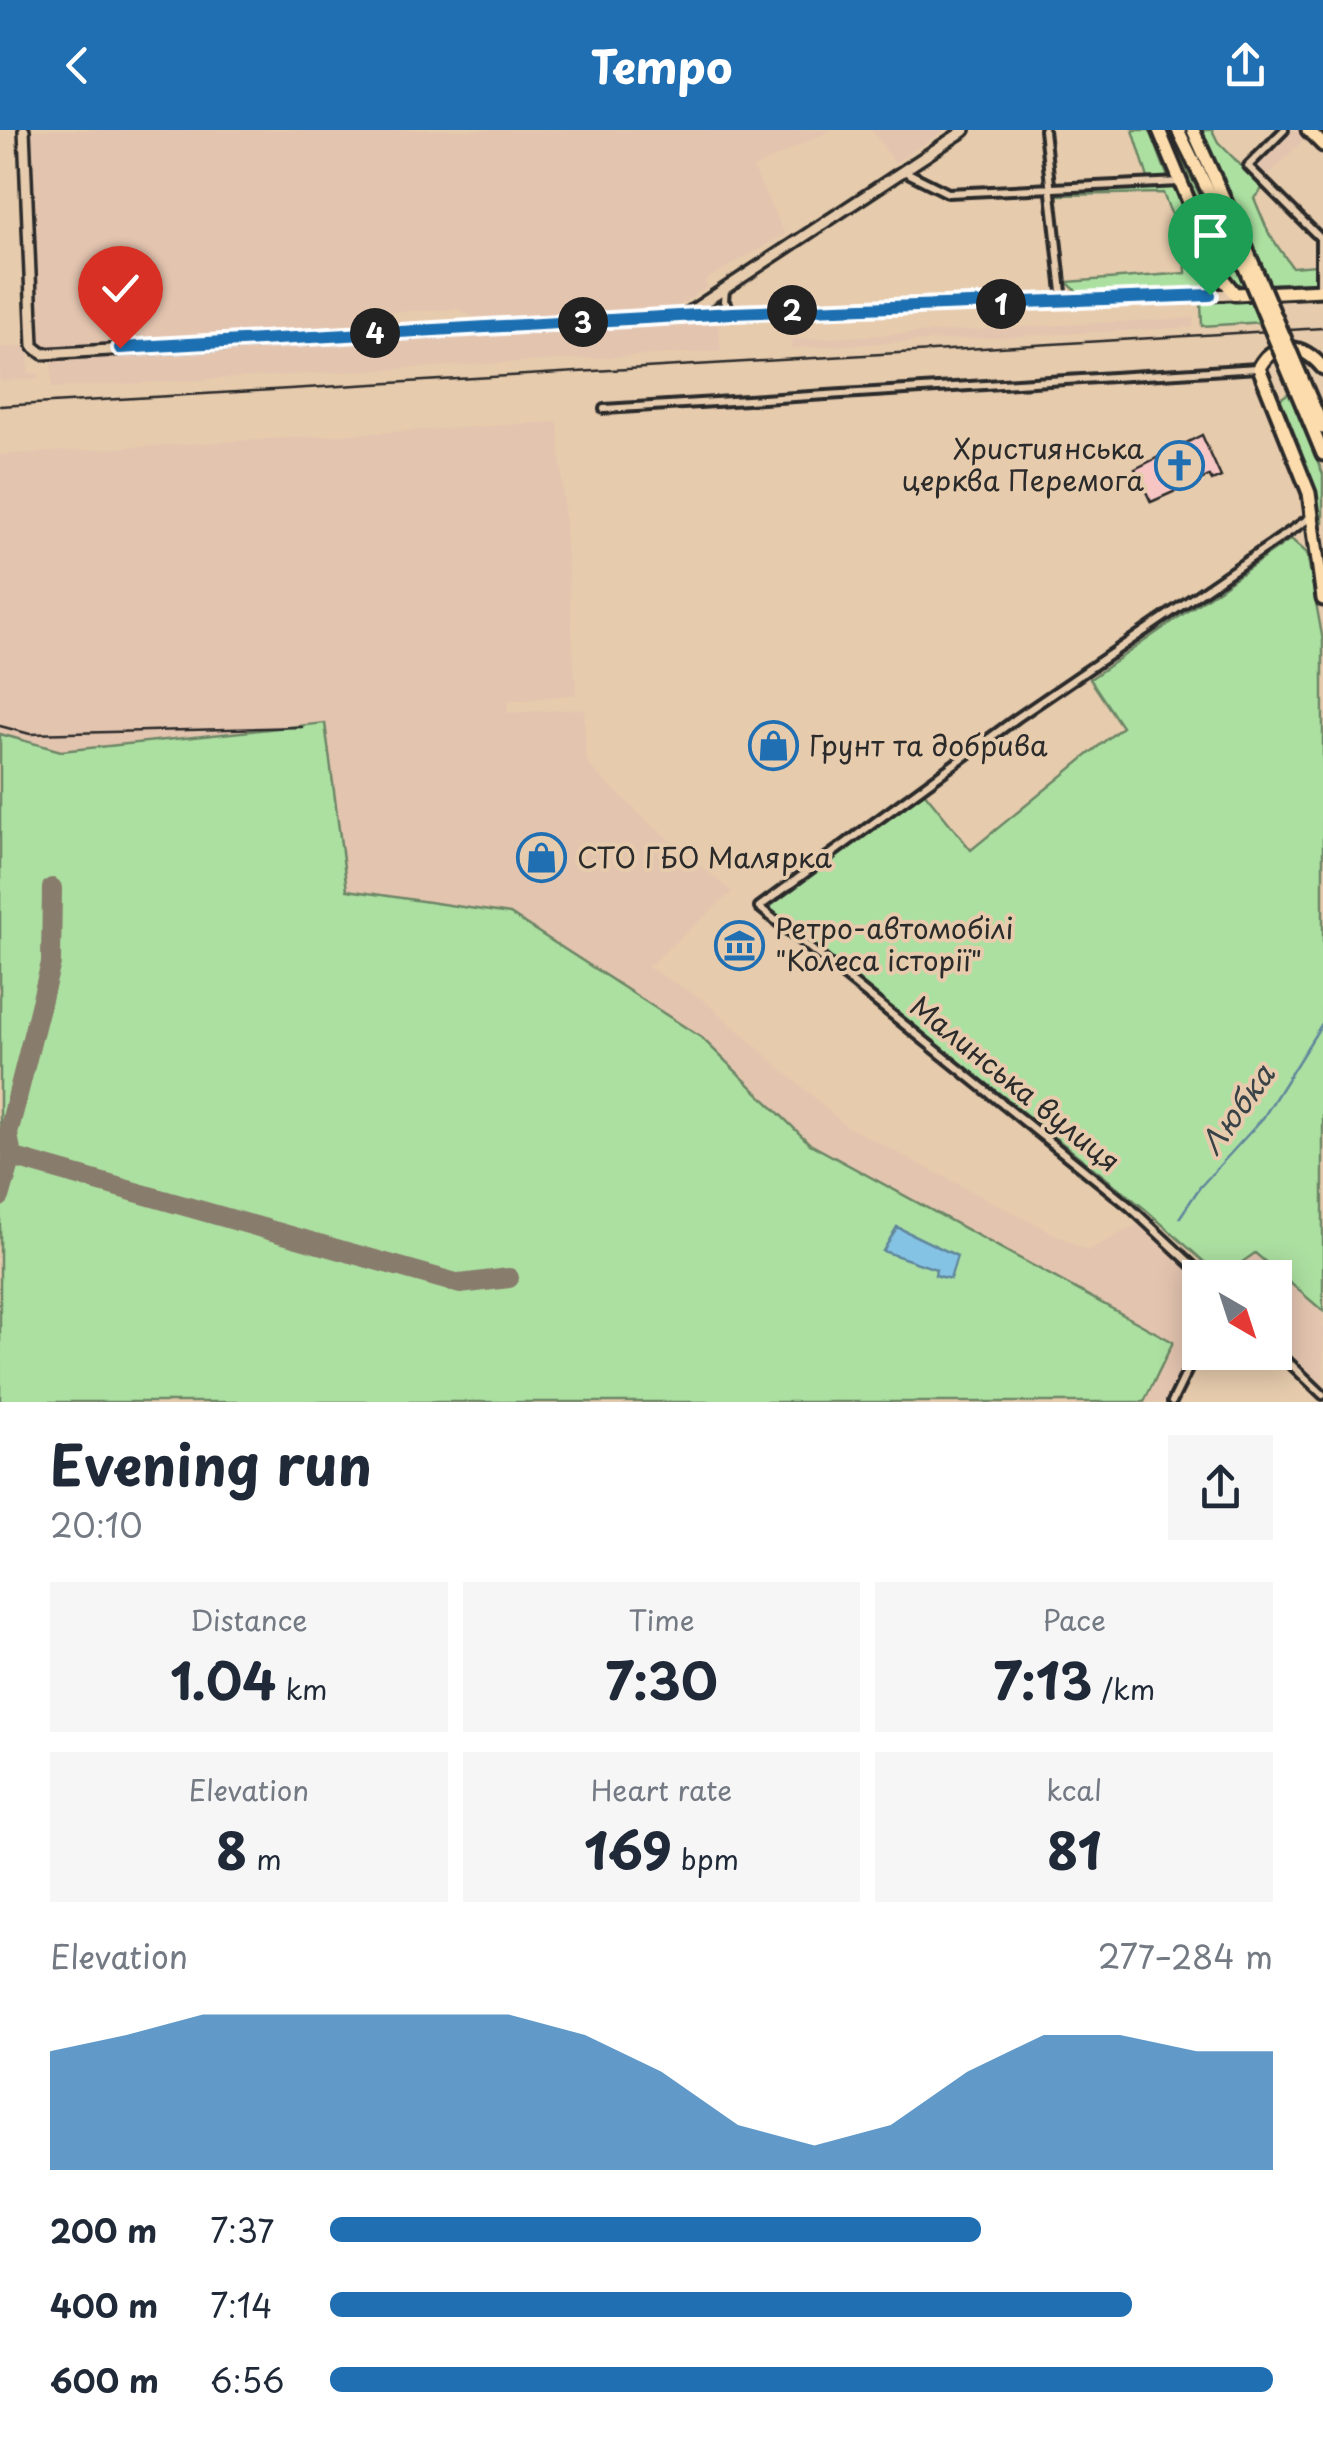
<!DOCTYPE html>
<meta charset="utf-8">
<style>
body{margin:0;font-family:"Playpen Sans",sans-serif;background:#f6f6f7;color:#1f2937;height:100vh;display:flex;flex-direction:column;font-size:38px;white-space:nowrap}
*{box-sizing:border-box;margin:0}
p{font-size:32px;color:#747a83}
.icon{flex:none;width:55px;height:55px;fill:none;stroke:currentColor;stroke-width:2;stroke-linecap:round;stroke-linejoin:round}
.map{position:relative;height:1272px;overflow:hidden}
.side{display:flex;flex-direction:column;background:#fff;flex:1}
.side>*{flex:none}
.needle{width:65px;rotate:141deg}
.tools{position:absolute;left:1182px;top:1130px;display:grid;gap:20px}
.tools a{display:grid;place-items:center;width:110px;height:110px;border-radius:0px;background:#fff;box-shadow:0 5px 25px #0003;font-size:50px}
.pin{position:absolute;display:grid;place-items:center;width:85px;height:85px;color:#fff;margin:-102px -42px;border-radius:50% 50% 50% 0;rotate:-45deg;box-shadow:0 0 10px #0007}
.pin .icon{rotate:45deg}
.km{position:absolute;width:50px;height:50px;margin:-25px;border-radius:50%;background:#222;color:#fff;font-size:28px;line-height:50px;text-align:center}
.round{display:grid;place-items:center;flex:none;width:105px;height:105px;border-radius:0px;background:#f6f6f7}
.overview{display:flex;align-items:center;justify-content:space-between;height:170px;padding:0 50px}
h1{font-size:55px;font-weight:700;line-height:75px}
.stats{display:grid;grid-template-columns:repeat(3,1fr);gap:15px;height:170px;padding:10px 50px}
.stats div{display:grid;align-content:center;border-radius:0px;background:#f6f6f7;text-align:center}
.stats b{font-size:50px;font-weight:700}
.stats small{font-size:28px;font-weight:400}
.stats p{font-size:28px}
.chart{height:280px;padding:20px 50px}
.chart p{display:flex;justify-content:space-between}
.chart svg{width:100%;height:180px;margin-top:10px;fill:#1f6fb2;opacity:.7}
ul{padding:0 50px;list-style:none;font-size:32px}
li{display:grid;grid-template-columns:160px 120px 1fr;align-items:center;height:75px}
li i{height:25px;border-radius:12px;background:#1f6fb2}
header{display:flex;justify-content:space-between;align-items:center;height:130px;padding:0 50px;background:#1f6fb2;color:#fff;font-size:45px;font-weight:700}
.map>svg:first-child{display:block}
</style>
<header><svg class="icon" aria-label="back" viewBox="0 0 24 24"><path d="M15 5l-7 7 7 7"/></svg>Tempo<svg class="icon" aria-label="share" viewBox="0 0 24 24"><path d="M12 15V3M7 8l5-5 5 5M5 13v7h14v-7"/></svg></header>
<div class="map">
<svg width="1323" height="1272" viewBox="0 0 1323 1272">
<rect width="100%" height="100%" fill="#e6cbad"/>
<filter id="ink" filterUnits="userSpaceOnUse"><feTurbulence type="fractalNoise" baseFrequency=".01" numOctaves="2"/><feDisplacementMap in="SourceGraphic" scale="20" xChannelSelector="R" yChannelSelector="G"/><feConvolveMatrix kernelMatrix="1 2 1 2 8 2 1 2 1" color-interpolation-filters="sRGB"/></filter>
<g filter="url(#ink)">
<path fill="#e3c4af" d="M26,0h805l-78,38 32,66 -80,46 2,7 -35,23 -196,9 -17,-10 -57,2 -41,5v8l-317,26 -6,-6 -4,-38z
M872,0h73l-50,33z
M1288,0h13l6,6 -43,44 -14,-13z
M1193,188v9l-401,21v-8z
M717,191l4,30 -669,37 -1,-29z
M29,216l-1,27 10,1v5l-38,2v-33z
M558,292l18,272 -69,8 1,11 76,-4 1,44 4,13 59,56 84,70 -85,75 55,32 144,127 241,125 59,-31 64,57 -10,1v54l-33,70h-1167v-947z
M1256,1122l67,45v88l-48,-47v-60h-51z"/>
<path fill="#ace0a1" stroke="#6c8666" stroke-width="2.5" d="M1133,0h17l19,50 -49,3 -1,-3 29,-2z
M1167,0l80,158 -18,-9z
M1199,0h13l6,12 45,46 -9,10 15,36 23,33 24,-2v17l-49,2z
M1173,55l37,89 -5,13 -124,9 -14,-14 119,-9 -1,-24 -22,-56 -104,2 1,-3z
M1254,170l10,22 -62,4 -1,-23z
M1289,263l34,81v49l-43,-124z
M1291,409l16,14 16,88v670l-68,-58 -34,24 -76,-68 -378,-300 3,-8 154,-109 47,58 151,-123 -32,-48z
M325,593l22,167 163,24 192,124 108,106 363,198 -29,60h-1144v-668l61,17z"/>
<path fill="#85c3e5" stroke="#61869b" stroke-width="2.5" d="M897,1097l60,29 -7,23 -15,-4 1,-6 -53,-18z"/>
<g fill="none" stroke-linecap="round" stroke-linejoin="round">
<path stroke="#61869b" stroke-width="2.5" d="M1180,1087l20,-30 63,-69 60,-96"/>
<path stroke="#887b6c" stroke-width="20" d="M12,1027l448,127 49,-6
M0,1067l12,-40 -4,-23 43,-171 1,-75"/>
</g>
<path fill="#f7c6c4" stroke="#2b2b2b" stroke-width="2.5" d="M1202,305l19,42 -9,4 -3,-5 -58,26 -16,-33z"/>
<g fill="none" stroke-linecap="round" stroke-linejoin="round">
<defs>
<path id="minor" d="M1044,0l19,171
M1284,0l-36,36 72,72v51
M904,41l44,22 232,-11
M725,159l-1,12 9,12
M604,279l654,-41
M1206,1148l-76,-71 -371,-300 258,-189 297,-203
M1275,1219l48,46
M1172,1272l28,-57"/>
<path id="tertiary" d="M24,0l9,216 10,8 690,-41 502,-19
M685,185l280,-185"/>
<path id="primary" d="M1159,0l60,144 16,20 88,-4
M1308,0l15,15"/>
<path id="trunk" d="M1178,0l60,121
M1193,0l53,118
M1323,238c-19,-23 -48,-30 -64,0l50,125 14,106
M1313,275l10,23
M1304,278l19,46"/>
</defs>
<use href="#minor" stroke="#2b2b2b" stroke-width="14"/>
<use href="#tertiary" stroke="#2b2b2b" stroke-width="16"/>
<use href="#primary" stroke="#2b2b2b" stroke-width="19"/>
<use href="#trunk" stroke="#2b2b2b" stroke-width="19"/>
<use href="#minor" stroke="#e6cbad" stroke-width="6"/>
<use href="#tertiary" stroke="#e6cbad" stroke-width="9"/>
<use href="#primary" stroke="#fcdcac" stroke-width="11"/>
<use href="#trunk" stroke="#fcdcac" stroke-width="11"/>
<path stroke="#2b2b2b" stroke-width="2.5" d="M0,276l1323,-78
M0,596l30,8 272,-7"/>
<defs>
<path id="trunk-bridge" d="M1246,118l67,157
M1238,121l66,157"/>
</defs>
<use href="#trunk-bridge" stroke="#2b2b2b" stroke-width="19" stroke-linecap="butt"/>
<use href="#trunk-bridge" stroke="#fcdcac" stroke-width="11"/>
</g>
</g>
<g fill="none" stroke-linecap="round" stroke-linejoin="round" filter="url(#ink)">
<defs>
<path id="route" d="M120,218l612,-35 478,-18"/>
</defs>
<use href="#route" stroke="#fff" stroke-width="20"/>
<use href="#route" stroke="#1f6fb2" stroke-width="12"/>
</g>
<defs>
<symbol id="church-ring" viewBox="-11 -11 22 22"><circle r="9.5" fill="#e6cbad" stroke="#1f6fb2" stroke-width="1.5"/><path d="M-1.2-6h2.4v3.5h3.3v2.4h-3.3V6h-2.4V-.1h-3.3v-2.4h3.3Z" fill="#1f6fb2"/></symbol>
<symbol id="shop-ring" viewBox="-11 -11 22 22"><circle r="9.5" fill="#e6cbad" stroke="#1f6fb2" stroke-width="1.5"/><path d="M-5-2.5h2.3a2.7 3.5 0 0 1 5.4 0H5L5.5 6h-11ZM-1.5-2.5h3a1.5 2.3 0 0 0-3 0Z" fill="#1f6fb2"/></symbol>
<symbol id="museum-ring" viewBox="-11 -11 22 22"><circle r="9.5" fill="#e6cbad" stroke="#1f6fb2" stroke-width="1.5"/><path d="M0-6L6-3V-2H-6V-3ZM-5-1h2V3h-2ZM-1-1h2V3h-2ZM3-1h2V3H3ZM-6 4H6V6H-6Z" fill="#1f6fb2"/></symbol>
</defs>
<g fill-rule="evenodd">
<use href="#church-ring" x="1152" y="308" width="55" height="55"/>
<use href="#shop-ring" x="746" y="588" width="55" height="55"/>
<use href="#shop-ring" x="514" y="700" width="55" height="55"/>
<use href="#museum-ring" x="712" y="788" width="55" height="55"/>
</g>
<g text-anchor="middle" stroke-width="8" stroke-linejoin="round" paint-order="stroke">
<g font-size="28" fill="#2b2b2b" stroke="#e6cbad" text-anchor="start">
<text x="1144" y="329" text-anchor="end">Християнська<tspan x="1144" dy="32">церква Перемога</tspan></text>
<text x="809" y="626">Грунт та добрива</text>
<text x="577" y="738">СТО ГБО Малярка</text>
<text x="775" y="809">Ретро-автомобілі<tspan x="775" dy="32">"Колеса історії"</tspan></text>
</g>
<g font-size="28" fill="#2b2b2b" stroke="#e6cbad">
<text transform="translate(1015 954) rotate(39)" y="10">Малинська вулиця</text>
</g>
<g font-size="30" font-style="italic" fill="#384247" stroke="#e6cbad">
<text transform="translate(1238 980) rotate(-54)" y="10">Любка</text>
</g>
</g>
</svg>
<div class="tools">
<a><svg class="needle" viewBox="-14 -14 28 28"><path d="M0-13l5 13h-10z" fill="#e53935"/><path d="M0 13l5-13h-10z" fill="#747a83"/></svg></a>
</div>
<div class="pin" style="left:1210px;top:165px;background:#1e9e55"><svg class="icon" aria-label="arrive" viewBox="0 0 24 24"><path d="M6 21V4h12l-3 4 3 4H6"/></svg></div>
<div class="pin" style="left:120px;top:218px;background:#d93025"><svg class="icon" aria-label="check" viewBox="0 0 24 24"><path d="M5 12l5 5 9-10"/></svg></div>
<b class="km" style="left:1001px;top:174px">1</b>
<b class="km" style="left:792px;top:180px">2</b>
<b class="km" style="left:583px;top:192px">3</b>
<b class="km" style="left:375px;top:203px">4</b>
</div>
<section class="side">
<div class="overview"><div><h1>Evening run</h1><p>20:10</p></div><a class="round"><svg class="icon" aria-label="share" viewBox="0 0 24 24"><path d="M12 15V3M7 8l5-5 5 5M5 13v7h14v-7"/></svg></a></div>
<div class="stats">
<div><p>Distance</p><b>1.04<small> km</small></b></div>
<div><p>Time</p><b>7:30</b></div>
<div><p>Pace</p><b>7:13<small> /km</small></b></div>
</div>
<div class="stats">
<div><p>Elevation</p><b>8<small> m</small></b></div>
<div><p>Heart rate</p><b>169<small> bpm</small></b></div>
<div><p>kcal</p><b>81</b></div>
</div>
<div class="chart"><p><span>Elevation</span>277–284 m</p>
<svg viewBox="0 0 160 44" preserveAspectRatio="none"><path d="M0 44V15L10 11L20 6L30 6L40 6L50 6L60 6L70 11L80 20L90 33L100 38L110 33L120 20L130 11L140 11L150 15L160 15V44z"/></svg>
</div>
<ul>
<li><b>200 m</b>7:37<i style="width:69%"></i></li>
<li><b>400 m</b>7:14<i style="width:85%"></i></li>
<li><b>600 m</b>6:56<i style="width:100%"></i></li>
</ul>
</section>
